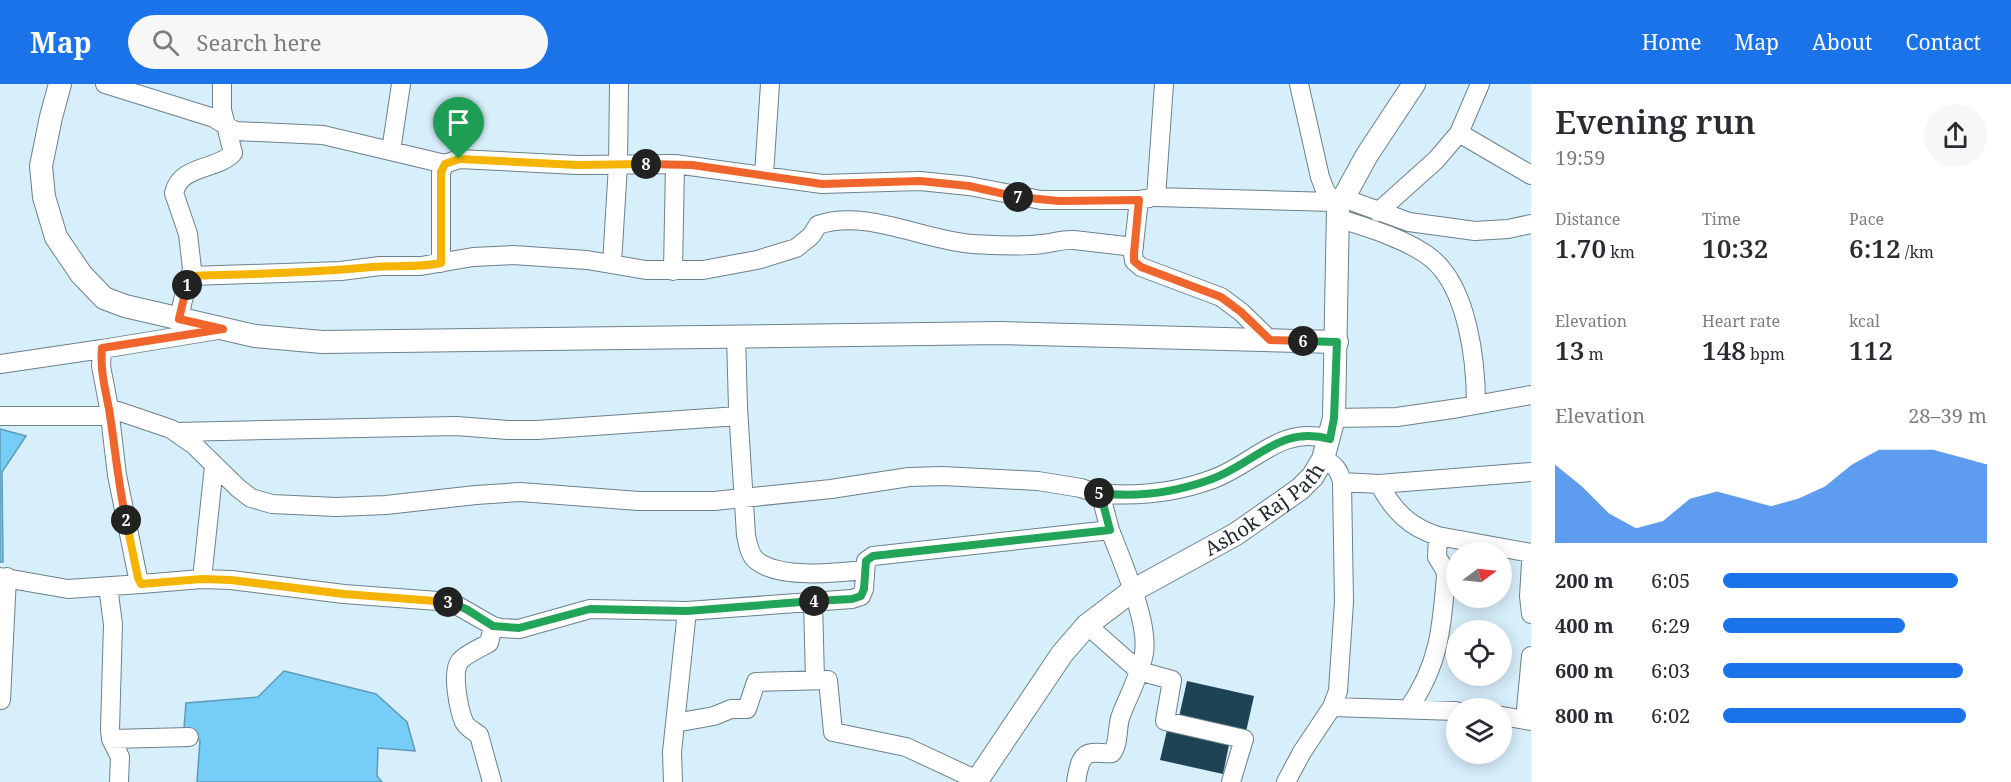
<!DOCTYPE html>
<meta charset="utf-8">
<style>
body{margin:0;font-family:"Noto Serif",serif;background:#f7f7f7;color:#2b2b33;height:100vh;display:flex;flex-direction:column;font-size:22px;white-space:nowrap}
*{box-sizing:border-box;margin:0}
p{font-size:20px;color:#7c7c81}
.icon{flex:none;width:33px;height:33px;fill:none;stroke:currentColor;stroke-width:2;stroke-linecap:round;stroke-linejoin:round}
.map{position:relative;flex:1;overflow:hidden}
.sheet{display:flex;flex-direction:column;background:#fff;width:480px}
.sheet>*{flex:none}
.needle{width:39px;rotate:75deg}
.controls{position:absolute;left:1446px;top:458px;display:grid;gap:12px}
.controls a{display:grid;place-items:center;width:66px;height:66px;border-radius:50%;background:#fff;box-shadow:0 3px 15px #0003;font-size:30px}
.pin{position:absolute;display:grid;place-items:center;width:51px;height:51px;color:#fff;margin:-62px -26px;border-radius:50% 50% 50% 0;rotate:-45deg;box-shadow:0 0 6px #0007}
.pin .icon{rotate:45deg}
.km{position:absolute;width:30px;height:30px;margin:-15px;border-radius:50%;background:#222;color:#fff;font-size:16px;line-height:30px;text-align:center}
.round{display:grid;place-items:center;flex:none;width:63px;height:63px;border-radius:32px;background:#f7f7f7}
.headline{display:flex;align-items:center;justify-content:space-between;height:102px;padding:0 24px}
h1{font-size:33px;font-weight:600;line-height:45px}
.metrics{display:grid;grid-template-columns:repeat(3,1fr);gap:9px;height:102px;padding:6px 24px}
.metrics div{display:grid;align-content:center}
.metrics b{font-size:26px;font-weight:600}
.metrics small{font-size:16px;font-weight:400}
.metrics p{font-size:16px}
.chart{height:168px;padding:12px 24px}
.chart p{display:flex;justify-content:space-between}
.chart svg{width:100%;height:108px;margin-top:6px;fill:#1a73e8;opacity:.7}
ul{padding:0 24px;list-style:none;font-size:20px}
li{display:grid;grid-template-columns:96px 72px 1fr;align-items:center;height:45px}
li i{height:15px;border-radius:8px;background:#1a73e8}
header{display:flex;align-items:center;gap:36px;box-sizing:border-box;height:84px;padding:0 30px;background:#1a73e8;color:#fff}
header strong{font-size:28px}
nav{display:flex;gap:33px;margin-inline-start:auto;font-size:21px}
.search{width:420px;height:54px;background:#f7f7f7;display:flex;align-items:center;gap:15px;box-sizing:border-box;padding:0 21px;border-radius:33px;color:#7c7c81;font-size:22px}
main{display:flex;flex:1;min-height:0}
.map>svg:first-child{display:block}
</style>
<header>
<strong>Map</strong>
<div class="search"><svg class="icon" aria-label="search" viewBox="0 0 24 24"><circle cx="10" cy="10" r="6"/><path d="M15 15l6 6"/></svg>Search here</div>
<nav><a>Home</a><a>Map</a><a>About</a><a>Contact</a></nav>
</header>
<main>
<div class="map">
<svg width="1531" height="698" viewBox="0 0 1531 698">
<rect width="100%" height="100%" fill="#d7eefb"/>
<path fill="#76cdf7" stroke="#5c9cbb" stroke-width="1.5" d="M0,345l26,7 -24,36 1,90h-3z
M284,587l92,23 31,28 8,29 -37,-3 -1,28 5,6h-185l3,-42 -16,-12 2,-25 72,-6z"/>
<path fill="#1e4354" d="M1187,597l67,15 -8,36 -67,-15z
M1168,642l62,14 -7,34 -63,-14z"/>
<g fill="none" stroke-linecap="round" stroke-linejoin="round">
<defs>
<path id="minor" d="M105,0l109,34 21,13 88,4 122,29
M1164,0l-8,113 177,5
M1299,0l21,93 5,13 13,18
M1459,49l21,-49
M391,67l10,-67
M764,91l6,-91
M1150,114l-11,2 -6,53 1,8 7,6 80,30 20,15 29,28
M1343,114l66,24 66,9 33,-2 23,-5
M1378,128l58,-52 23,-27 72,42
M1337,134c29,9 70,21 94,40 37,30 45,103 45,147
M441,179v-91l4,-8 14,-5 118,6 98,-1 147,20 98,-3 49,5 72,14h98
M612,180l6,-99 1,-81
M673,187l2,-107
M191,192l150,-5 39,-5h41l52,-9 40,-2 74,5 59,10h57l54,-10 39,-12 15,-12 7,-11c47,-17 107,16 155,19 22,1 47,3 69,0 11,-1 21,-5 32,-4l60,7
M179,235l4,-19 9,-31 -4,-35 -14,-41c7,-29 42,-22 59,-40l-11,-43v-26
M218,246l-116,19 -1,17 8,42 8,67 21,103 3,6 61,-5 29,1 113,14 107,8 42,24 8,2 18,1 71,-20 97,2 -15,141 1,30
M736,252l2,72 8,127c2,9 3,20 11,26 23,18 79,12 107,9
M0,280l102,-15
M109,324l62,21 23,16 44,43 13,10 21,6 64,3 50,-2 90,-10 44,-3 119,9h75l117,-12 78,-12 34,-1 95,5 43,7 14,5 7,7 8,30
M0,332h110
M1334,334l63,-1 62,-9 72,-13
M176,348l280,-6 52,4h29l201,-14
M1342,398l37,2 152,-12
M1379,400c14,26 30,43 59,52l93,17
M1095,409c40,4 80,0 118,-14 43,-16 67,-54 117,-40
M1531,479l-2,33 2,18
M0,493l68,12 73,-5
M202,495l12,-113
M108,503l5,37 -3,106 1,9 9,18 -1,25
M813,518l2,78
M687,527l165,-12 9,-3 3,-7 2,-28 7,-5 237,-26c12,32 39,91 34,123 -4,23 -16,43 -24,65 -3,11 -1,26 -8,35 -7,1 -13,-1 -20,0 -13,1 -14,19 -16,29
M1087,541l52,46 33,9 -7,41 79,18 -13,43
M1,616l6,-123
M1332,623l124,4
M1408,625c31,-43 34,-82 38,-133l-1,-6 -8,-13 1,-21
M1502,632l29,5
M1525,636l6,-64
M675,639l39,-7 17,-7h16l9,-27 72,-2 5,52 73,15 71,33
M111,655l78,-2
M492,698l-13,-47c-5,-4 -12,-7 -15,-13 -5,-12 -13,-50 -4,-61 6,-7 20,-13 29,-18l4,-17
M1286,698l16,-30 30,-45 6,-16 6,-89 -2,-120c-3,-13 -8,-18 -19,-23"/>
<g id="major">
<path d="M60,0l-9,33 -10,49 3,31 12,40 25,37 23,24 21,8 130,30 67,6 678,-9 337,9"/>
<path id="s1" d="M976,698l86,-128 25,-29 45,-34 104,-57 64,-45 13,-13 10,-17 11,-41 4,-210 29,-53 47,-71"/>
</g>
</defs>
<use href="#minor" stroke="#6c818c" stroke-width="20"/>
<use href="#major" stroke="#6c818c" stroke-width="24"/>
<use href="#minor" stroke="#fff" stroke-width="18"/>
<use href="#major" stroke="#fff" stroke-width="22"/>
</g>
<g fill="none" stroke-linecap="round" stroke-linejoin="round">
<defs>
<path id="split-1" d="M187,201l4,-9c61,-2 121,-3 181,-9 23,-2 46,1 69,-4v-91l4,-8 14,-5"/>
<path id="split-2" d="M126,436c-8,-37 -11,-74 -17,-111 -4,-21 -9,-39 -7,-61l121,-19 -44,-10 8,-34"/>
<path id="split-3" d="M126,436l12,58 3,6 61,-5 29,1 113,14 104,8"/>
<path id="split-4" d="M448,518l18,7 27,17 26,2 71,-19 97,2 127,-10"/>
<path id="split-5" d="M814,517l38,-2 9,-3 3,-7 2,-28 7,-5 237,-26 -8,-30 -7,-7h4"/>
<path id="split-6" d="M1099,409c38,5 77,-1 113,-14 44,-16 67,-54 118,-40l4,-21 3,-76 -34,-1"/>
<path id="split-7" d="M1018,113l41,4 80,-1 -5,53v8l7,6 80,30 20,15 29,28 33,1"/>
<path id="split-8" d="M646,80l46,1 130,19 98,-3 49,5 49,11"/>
<path id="split-9" d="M459,75l118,6 69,-1"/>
</defs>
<use href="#split-1" stroke="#fff" stroke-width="12"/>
<use href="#split-2" stroke="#fff" stroke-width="12"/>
<use href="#split-3" stroke="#fff" stroke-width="12"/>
<use href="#split-4" stroke="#fff" stroke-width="12"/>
<use href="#split-5" stroke="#fff" stroke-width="12"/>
<use href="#split-6" stroke="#fff" stroke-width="12"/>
<use href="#split-7" stroke="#fff" stroke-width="12"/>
<use href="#split-8" stroke="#fff" stroke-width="12"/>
<use href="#split-9" stroke="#fff" stroke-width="12"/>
<use href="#split-1" stroke="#f5b400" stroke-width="8"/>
<use href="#split-2" stroke="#f0652b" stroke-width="8"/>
<use href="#split-3" stroke="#f5b400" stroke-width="8"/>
<use href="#split-4" stroke="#22a559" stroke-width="8"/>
<use href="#split-5" stroke="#22a559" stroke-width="8"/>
<use href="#split-6" stroke="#22a559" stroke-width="8"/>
<use href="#split-7" stroke="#f0652b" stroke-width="8"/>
<use href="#split-8" stroke="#f0652b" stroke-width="8"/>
<use href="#split-9" stroke="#f5b400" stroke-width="8"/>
</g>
<g text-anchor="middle" stroke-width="6" stroke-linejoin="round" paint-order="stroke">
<g font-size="20" fill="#20292e" stroke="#d7eefb">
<text dy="7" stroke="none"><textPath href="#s1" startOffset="405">Ashok Raj Path</textPath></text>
</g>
</g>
</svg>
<div class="controls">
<a><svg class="needle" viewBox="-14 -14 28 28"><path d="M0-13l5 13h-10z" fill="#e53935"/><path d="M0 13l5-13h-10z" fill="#7c7c81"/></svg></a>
<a><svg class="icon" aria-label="locate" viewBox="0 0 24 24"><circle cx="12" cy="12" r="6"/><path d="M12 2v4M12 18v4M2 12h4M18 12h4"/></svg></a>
<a><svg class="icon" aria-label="layers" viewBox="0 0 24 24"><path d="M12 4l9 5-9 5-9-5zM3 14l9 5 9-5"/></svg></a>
</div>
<div class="pin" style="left:459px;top:75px;background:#1e9e55"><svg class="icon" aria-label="arrive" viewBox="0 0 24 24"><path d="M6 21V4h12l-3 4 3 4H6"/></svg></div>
<b class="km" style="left:187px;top:201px">1</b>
<b class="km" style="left:126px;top:436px">2</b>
<b class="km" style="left:448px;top:518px">3</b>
<b class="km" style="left:814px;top:517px">4</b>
<b class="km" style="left:1099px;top:409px">5</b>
<b class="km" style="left:1303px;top:257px">6</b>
<b class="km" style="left:1018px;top:113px">7</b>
<b class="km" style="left:646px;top:80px">8</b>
</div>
<section class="sheet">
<div class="headline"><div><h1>Evening run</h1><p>19:59</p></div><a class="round"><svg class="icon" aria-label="share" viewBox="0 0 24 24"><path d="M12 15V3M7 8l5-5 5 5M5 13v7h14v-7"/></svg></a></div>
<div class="metrics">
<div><p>Distance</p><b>1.70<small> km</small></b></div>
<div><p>Time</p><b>10:32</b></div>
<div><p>Pace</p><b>6:12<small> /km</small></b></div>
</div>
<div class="metrics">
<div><p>Elevation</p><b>13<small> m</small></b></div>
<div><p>Heart rate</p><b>148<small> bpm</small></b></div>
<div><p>kcal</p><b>112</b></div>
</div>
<div class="chart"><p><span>Elevation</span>28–39 m</p>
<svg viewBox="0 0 160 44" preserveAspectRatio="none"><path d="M0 44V12L10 21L20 32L30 38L40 35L50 26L60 23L70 26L80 29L90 26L100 21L110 12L120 6L130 6L140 6L150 9L160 12V44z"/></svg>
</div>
<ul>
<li><b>200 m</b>6:05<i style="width:89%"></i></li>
<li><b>400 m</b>6:29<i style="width:69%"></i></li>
<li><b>600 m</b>6:03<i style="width:91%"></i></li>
<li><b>800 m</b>6:02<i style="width:92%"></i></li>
</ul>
</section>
</main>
